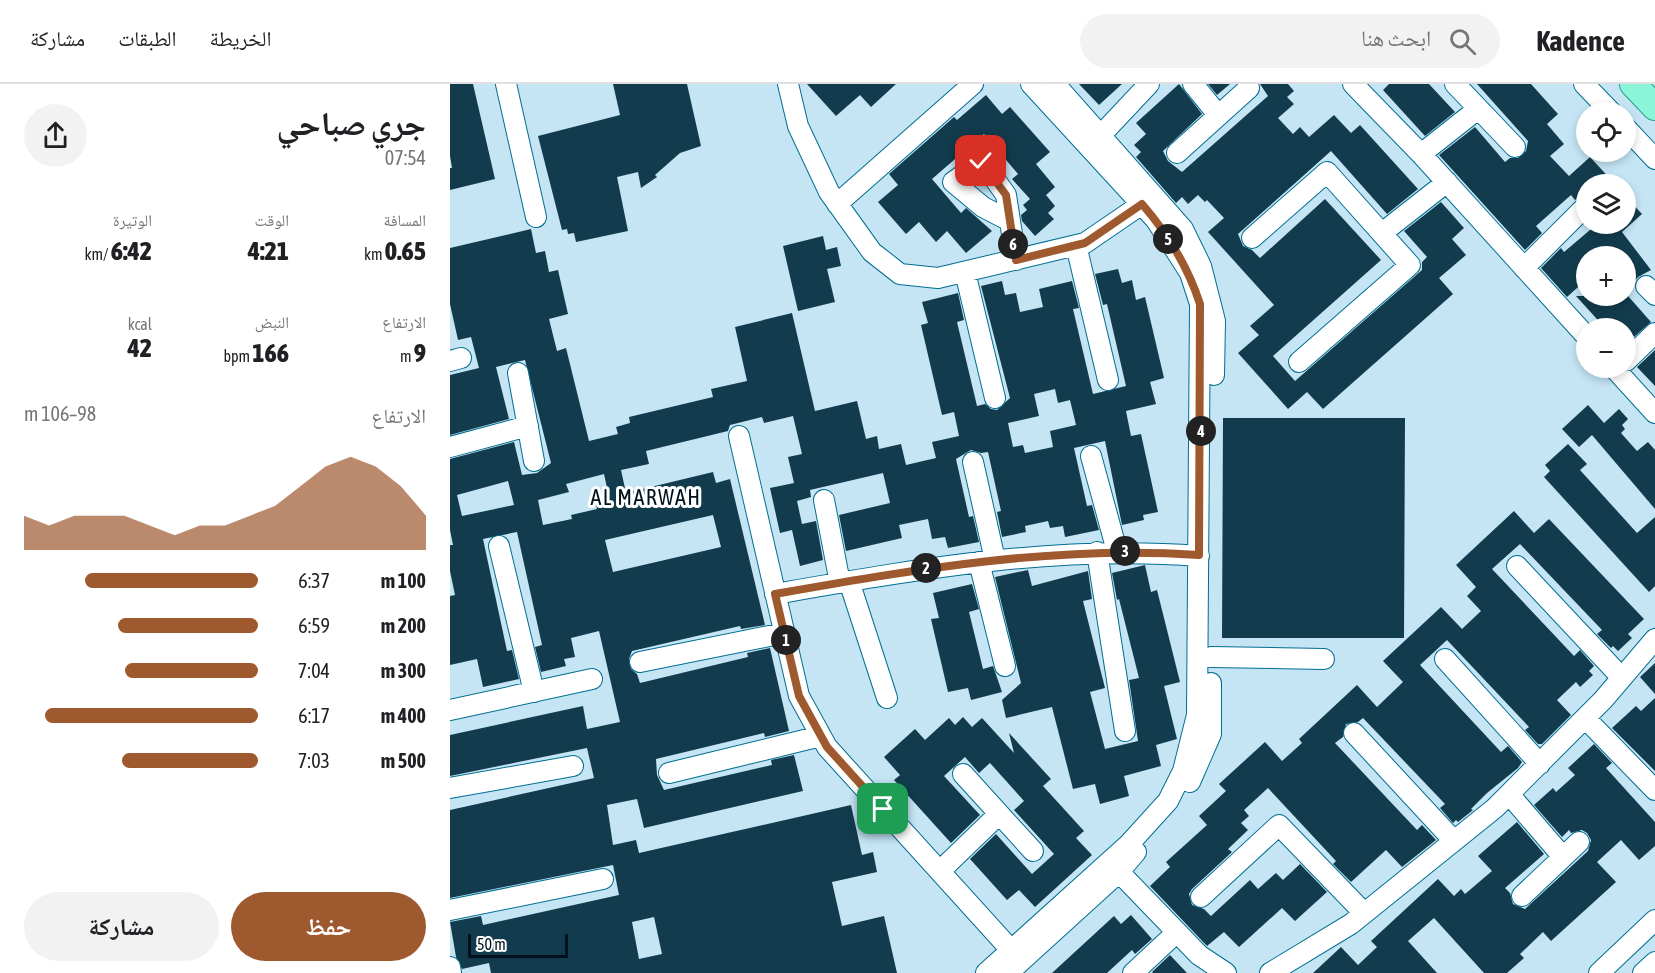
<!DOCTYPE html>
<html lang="ar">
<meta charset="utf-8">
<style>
body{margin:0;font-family:"Asap Condensed","Noto Naskh Arabic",sans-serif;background:#f2f2f2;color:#202124;direction:rtl;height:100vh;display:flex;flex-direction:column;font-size:22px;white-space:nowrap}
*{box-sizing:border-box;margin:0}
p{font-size:20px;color:#757577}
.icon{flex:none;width:33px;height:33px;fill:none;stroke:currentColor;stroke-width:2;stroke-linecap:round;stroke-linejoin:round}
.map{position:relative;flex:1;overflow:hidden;direction:ltr}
.details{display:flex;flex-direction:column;background:#fff;width:450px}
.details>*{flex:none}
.controls{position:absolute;left:1126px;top:18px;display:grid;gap:12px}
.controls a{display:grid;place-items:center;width:60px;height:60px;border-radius:50%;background:#fff;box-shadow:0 3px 9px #0003;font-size:30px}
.scale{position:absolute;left:18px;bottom:15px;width:100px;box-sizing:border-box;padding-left:6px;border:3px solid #00121e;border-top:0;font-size:16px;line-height:21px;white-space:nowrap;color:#00121e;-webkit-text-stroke:4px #fff;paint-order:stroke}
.pin{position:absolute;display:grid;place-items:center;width:51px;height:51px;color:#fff;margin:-26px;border-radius:12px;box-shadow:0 3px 9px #0006}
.km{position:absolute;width:30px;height:30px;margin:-15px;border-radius:50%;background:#222;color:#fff;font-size:16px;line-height:30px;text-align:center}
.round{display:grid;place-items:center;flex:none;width:63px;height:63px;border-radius:32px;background:#f2f2f2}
.summary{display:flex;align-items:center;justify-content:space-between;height:102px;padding:0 24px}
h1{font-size:33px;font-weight:800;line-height:45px}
.figures{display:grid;grid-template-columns:repeat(3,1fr);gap:9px;height:102px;padding:6px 24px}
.figures div{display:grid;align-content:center}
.figures b{font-size:26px;font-weight:800}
.figures small{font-size:16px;font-weight:400}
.figures p{font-size:16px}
.chart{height:168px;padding:12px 24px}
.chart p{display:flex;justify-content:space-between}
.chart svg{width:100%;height:108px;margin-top:6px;fill:#9f592e;opacity:.7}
.action{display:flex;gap:12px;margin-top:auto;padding:12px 24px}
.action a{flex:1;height:69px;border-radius:36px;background:#9f592e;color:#fff;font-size:24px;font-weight:800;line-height:69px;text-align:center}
.action a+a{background:#f2f2f2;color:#202124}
ul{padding:0 24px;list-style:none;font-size:20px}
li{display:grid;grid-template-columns:96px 72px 1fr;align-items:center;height:45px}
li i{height:15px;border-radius:8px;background:#9f592e}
header{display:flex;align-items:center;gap:36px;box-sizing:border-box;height:84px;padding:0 30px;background:#fff;border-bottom:2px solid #e0e0e0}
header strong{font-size:28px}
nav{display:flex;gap:33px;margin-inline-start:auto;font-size:21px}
.search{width:420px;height:54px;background:#f2f2f2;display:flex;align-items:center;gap:15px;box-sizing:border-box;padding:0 21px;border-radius:33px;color:#757577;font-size:22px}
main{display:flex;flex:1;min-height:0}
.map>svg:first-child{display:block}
</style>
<header>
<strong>Kadence</strong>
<div class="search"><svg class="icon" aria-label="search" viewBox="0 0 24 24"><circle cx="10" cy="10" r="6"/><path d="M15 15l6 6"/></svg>ابحث هنا</div>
<nav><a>الخريطة</a><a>الطبقات</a><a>مشاركة</a></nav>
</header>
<main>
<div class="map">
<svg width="1205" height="889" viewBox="0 0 1205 889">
<rect width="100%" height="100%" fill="#c5e5f5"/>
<path fill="#123c4d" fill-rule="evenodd" d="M0,0h23l22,95 -45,11v-22h2l-2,-12z
M163,0h74l14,62 -21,7 -25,22 2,2 -16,11 -3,-16 -21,5 11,54 -52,11 -2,-9 -6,1 -1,-5 -5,1 -24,-94 82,-21z
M357,0h89l-25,23 -11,-12 -24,21z
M629,0h43l-23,21z
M729,0l23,30 -39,37 5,10 14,11 86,-76 -8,-12h28l6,7 -7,6 7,7 -16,14 15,16 7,-7 9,10 25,-22 17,18 9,-8 58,64 -31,25 -56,-63 -93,83 5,12 9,4 8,8 65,-59 56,61 -108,96 22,25 127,-111v-8l5,-5 -23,-26 37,-29 23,26 -12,11 14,16 -27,23 14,16 -130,115 -16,-17 -19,17 -50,-56 21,-18 -9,-9 24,-21 -66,-73 16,-14 -17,-18 -2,2 -7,-7 -10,9 -6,-7 -6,6 -40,-46 5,-5 -7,-7 12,-11 -10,-11z
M758,0h22l-13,11z
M939,0h40l26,28 -30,24 -42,-46z
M1027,0h54l27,30 -11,10 17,20 -14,12 19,20 21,-19 25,27h-28v7l-6,6 -6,3 -4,-5 -35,31 6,7 -17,17 -86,-95 36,-28 30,35 5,-4h8l8,-7 2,-10z
M536,11l16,19 8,-7 40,45 -14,12 19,23 -9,8 9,11 -7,7 6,6 -19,17 -13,-15 -1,-6 6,-5 -4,-5 7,-6 -18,-20 6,-5 -34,-40 -52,45 29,34 5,-5 26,23 -26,22 -19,-22 -11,11 -17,-20 -13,12 -28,-32 20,-17 -9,-11 65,-57 3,3z
M1176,113l16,17 -20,18 29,38 -13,7 -12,14v-35h-39v23l-20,18 -26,-29 20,-20 3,4 33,-28h29z
M81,145l5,24 9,-2 4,21 9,-2 10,44 -19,5 8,32 9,-3 23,93 29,-7 -2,-7 14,-4 -1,-6 84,-20 -2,-8 36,-8 -12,-54 57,-14 23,98 42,-10 9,38 11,-3 2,13 22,-5 5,21 30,-7 -4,-16 27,-6 -5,-24 -12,3 -21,-90 7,-2 -6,-21 36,-9 6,27 -7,2 20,84 8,-2 6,5 6,1 13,-12 -29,-112 21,-5 3,14 11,-2 4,19 23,-5 -4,-18 33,-8 7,27 -6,1 20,85 33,-8 -19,-82 -4,1 -8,-31 23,-5 4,14 10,-3 4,20 9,-3 19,81 -14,4 6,22 -30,7 5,25 10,-2 17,78 -15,3 1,5 -22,5 -17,-84 -31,7 13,58 5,-1 7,25 -34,7 -2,-11 -13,2 -2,-7 -23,5 1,6 -24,5 -5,-25 4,-1 -13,-59 -7,1 -10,-3 -15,9 13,58 4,-1 6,26 -31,6 -3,-11 -13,2 -4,-20 -29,6 3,13 -56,13 -7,-36 51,-12 -7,-30 -73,17 1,7 -14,4 5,23 14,-3 7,39 -23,6 -8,-36 -12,3 -10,-45 24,-5 -6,-26 14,-3 -9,-38 -29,7 -2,-6 -32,8 -2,6 -82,20 3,13 -28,6 5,23 87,-21 3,11 14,-4 35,146 -24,4 -1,-3 -108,25 -3,8 2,10 6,5 3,9 108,-26 -1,-4 23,-5 19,83 -24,6 -1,-4 -108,26 1,16 7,15 108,-25 -1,-5 23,-5 9,36 -159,37 -7,-29 -30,6 6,40 23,-5 3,13 212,-48 11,50 11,-3 4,20 -45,10 10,44 42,-10 13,57h-406l-2,-10 -27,6 -6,-12 -6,-35 31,-6 2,9 136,-30 -6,-30 -163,33v-88l144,-32 -7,-30 -137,28v-41l133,-29 4,23 33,-7 -21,-91 -28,7 4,19 -11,2 2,7 -25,6 -6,-25 7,-2 -25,-113 -34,7 24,112 5,-1 7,29 -36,8 -6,-28 -27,6v-69l5,-1 -5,-24v-26h3l-3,-15v-71l64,-17 8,33 15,-2 14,-10 -26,-103 -29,7 13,52 -59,16v-60l29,-7 -8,-31 -13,3 -8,-36v-56zM605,305l3,14 12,-3 6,25 -26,6 3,16 -28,6 -2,-8 -10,2 -5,-24 31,-7 -5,-22zM154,390l5,23 -14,3 2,9 -26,6 1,4 -29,6 -5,-25 31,-8 -3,-8zM58,397l6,24 -52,11 -5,-21zM263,431l8,32 -108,25 -8,-32zM204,833l8,37 -23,5 -7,-37z
M373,152l3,14 11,-3 4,19 -14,3 8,33 -37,9 -15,-65z
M1126,212h52l23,26 -25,22v-16h-21z
M1205,266v36l-18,-19z
M1138,321l16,18 15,-14 9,10 -6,6 3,4 -4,4 16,18 11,-9 7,8v59l-63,-74 -13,12 -17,-18z
M773,334h182l-1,220h-182z
M1118,360l19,20 -7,6 57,63 18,-16v69l-6,6 -105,-115 6,-6 -5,-6z
M1064,427l20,22 15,-14 95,100 -16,15 4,4 -14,13 -5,-5 -2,2 -14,-14 5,-4 -82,-86 -28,25 82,87 6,-6 14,16 -5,5 4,4 -13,12 -4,-5 -19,18 14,15 -29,29h-4l-13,-14 4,-3 -82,-87 -27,25 81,87 7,-6 14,16 -4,6 -31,25 -16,16 2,1 -15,12 -2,-2 -3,3 -13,-15 5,-4 -82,-86 -5,4 -12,2 -3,13 -8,6 82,87 5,-5 14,15 -34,27 -16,-17 -35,32 -18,-18 3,-3 -68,-73 -24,22 5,6 -8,7 7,7 -20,19 4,3 -40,37 -3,5 3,11 12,4 7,7 39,-36 8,9 18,-16 7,7 17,-16 27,28 -32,29 -13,-13 -43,39 -15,-15 -17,14 -57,-60 20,-19 -4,-5 41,-37 -8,-9 27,-25 -7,-7 46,-42 17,19 20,-18 -3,-4 58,-54 20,22 26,-25 -20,-21 58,-54 21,22 19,-18 -14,-15 9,-9 -20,-22z
M695,481l6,27 6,-2 23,92 -16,4 13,53 -21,6 5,21 -37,10 5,20 -29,8 -5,-20 -22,5 -21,-82 -46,11 -4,-18 19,-17 -26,-106 33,-7 4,16 56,-15 4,28 -9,2 22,87 -15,4 15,57 33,-8 -9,-61 10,-2 -20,-79 -2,1 -5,-27z
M522,500l7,25 -10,3 14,57 10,-3 9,26 -31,8 -3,-12 -20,4 -17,-73 8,-1 -6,-25z
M1205,579v31l-15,-17z
M1205,614v73l-43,-43 24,-22 5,5z
M513,633l9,10 10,-9 32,35 -5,-20 42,46 -8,7 41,45 -8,7 16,17 -57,52 -16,-17 -12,10 -37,-41 26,-25 36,40 22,-20 -40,-44 10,-9 -34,-38 -11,10 -14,-16 -21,19 36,39 -29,28 -57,-63 6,-5 -16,-18 31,-28 10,11 24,-22 6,7z
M1144,660l18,19 -6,5 49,54v24l-16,14 -18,-20 -24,22 19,20 -65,59 -8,-9 -23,22 4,4 -17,15h-23l-50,-55 -26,23 29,32h-124l28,-26 17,18 19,-18 -6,-6 67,-62 16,17 7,-7 4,5 27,-23 -14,-15 39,-34 27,32 -39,34 5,5 3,11 12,5 63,-58 3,-11 -4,-7 -5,-3 -11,3 -2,-3 -7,7 -28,-32 19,-17 3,4 19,-17 -7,-7z
M681,831l21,24 -17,15 -3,-4 -25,23h-55l62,-57 7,8z
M720,871l17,18h-34l-1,-1z"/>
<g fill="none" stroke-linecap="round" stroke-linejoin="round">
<defs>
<path id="minor" d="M56,0l30,133
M338,0l10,42 31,66 43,60 28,22 38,4 147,-35 57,-39
M605,0l128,145 18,37 14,55 -1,54
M743,0l25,31
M903,0l68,70 166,183
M1005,0l60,63
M1134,0l27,28
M1176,44l29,31
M651,51l48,-51
M727,69l72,-65
M971,70l57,-45
M387,120l136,-120
M560,137l-27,-14 -30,-25 29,-21 24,34 10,65
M932,149l65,-51
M802,154l75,-66 83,93 -111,97
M626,161l32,135
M1074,184l60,-60
M515,188l30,126
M1196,202l9,9
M0,277l11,-3
M1176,277l29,-28
M1164,284l41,45
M68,289l16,88
M289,352l60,260 28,51 184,203
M0,363l78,-21
M641,372l26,95
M523,378l22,98
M374,416l16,83
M49,462l35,146
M647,468l28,179
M529,478l26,104
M1067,482l105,112
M399,497l38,117
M325,510c144,-25 278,-49 424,-38
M761,573l113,2
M995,575l95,105
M190,578l144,-29
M0,626l142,-31
M1135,634l70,72
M904,649l100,108
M219,689l152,-37
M513,690l70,77
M740,698l21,-48v-51
M0,704l123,-22
M1059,710l54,63
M490,787l59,-57
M669,788l80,83 27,18
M1072,812l57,-54
M751,813l78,-72 85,88
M0,826l153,-31
M0,883l1,6
M536,889l143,-129 39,-43 15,-30 14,-56 3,-411 -10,-31 -34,-53 -125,-136
M558,889l111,-101 17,-20
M683,889l43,-40
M820,889l81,-49 144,-116 108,-108 52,-61
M1149,889l56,-53
M1193,889l12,-11"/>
<path id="major" d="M1183,0l22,23"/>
</defs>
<use href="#minor" stroke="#006e92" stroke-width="22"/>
<use href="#major" stroke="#29a086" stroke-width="28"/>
<use href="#minor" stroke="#fff" stroke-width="20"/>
<use href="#major" stroke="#8cf4d8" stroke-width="26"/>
</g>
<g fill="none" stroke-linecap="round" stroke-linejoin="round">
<defs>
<path id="route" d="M433,725l-56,-62 -28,-51 -24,-102c143,-25 279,-49 424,-39l1,-251c-12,-37 -32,-70 -58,-100l-57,39 -69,17 -10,-65 -25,-34"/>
</defs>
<use href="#route" stroke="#fff" stroke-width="12"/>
<use href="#route" stroke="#9f592e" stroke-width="8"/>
</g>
<g text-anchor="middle" stroke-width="6" stroke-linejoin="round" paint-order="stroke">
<g font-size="22" letter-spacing="1.5" fill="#00121e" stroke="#fff">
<text x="196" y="421">AL MARWAH</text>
</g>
</g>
</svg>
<div class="controls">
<a><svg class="icon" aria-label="locate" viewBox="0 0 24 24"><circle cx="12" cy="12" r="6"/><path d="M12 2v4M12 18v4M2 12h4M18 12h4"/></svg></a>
<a><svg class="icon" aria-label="layers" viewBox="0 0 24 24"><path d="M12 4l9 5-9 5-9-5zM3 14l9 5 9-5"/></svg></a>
<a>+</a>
<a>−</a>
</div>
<div class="scale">50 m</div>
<div class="pin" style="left:433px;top:725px;background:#1e9e55"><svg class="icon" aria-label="arrive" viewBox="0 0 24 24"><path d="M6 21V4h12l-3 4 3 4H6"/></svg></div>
<div class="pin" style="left:531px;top:77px;background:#d93025"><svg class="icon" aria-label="check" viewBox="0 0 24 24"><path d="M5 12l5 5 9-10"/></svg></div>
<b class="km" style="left:336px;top:556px">1</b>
<b class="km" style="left:476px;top:484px">2</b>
<b class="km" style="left:675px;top:467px">3</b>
<b class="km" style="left:751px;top:347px">4</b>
<b class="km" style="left:718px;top:155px">5</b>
<b class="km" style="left:563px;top:160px">6</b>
</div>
<section class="details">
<div class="summary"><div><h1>جري صباحي</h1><p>07:54</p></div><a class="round"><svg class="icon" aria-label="share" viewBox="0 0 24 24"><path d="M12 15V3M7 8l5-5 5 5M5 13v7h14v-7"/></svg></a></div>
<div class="figures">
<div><p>المسافة</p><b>0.65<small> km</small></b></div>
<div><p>الوقت</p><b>4:21</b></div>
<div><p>الوتيرة</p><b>6:42<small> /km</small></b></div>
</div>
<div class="figures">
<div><p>الارتفاع</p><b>9<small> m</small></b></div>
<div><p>النبض</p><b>166<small> bpm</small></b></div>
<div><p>kcal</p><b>42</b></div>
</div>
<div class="chart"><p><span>الارتفاع</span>98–106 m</p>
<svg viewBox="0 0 160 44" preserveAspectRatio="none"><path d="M0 44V30L10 34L20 30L30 30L40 30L50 34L60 38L70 34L80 34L90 30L100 26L110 18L120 10L130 6L140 10L150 18L160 30V44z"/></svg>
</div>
<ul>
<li><b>100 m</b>6:37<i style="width:74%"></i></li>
<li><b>200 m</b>6:59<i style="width:60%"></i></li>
<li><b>300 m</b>7:04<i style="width:57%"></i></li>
<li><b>400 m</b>6:17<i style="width:91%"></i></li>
<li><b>500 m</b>7:03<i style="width:58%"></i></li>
</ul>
<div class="action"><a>حفظ</a><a>مشاركة</a></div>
</section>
</main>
